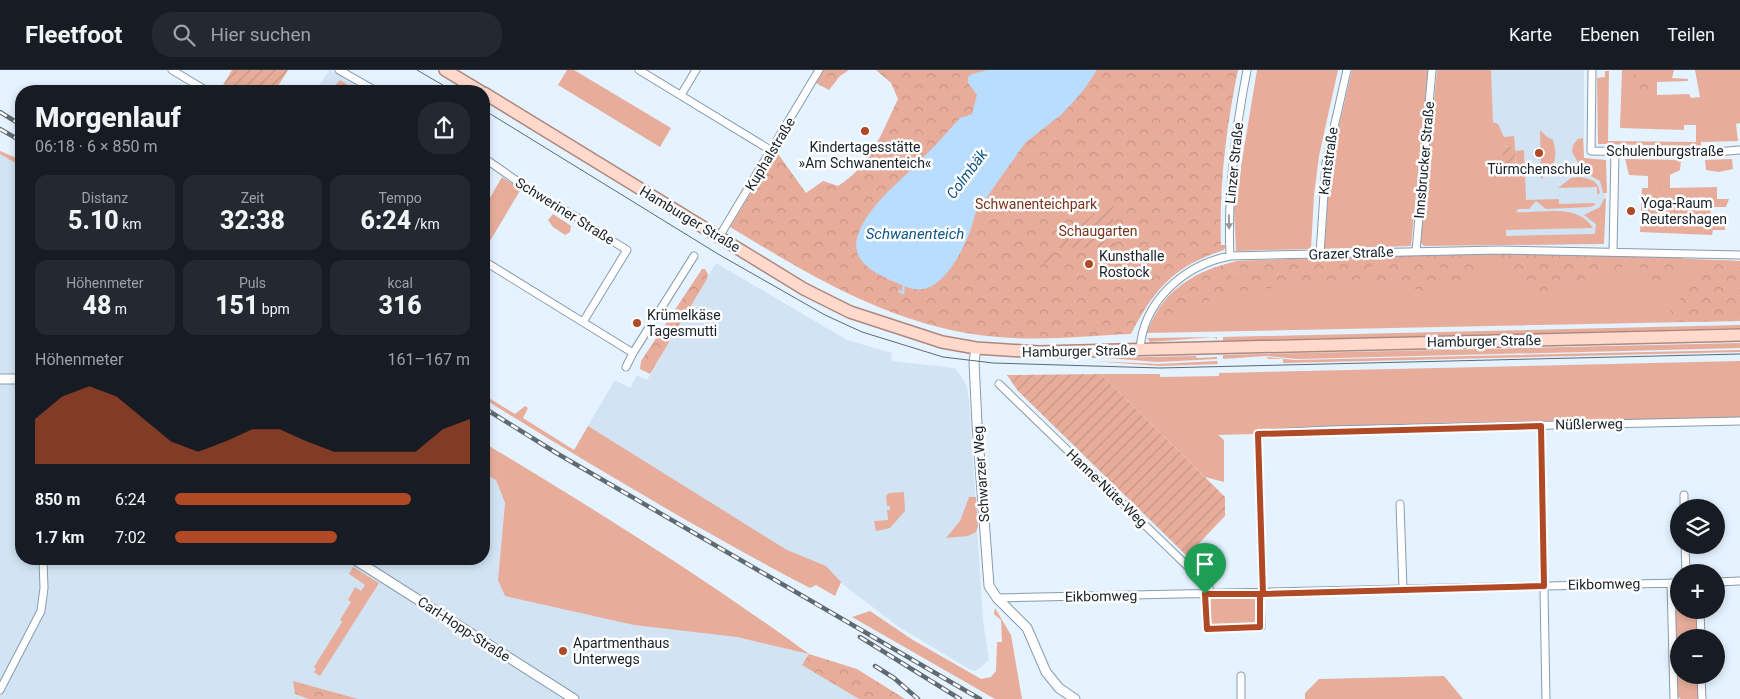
<!DOCTYPE html>
<html lang="de">
<meta charset="utf-8">
<style>
body{margin:0;font-family:Roboto,sans-serif;background:#242831;color:#f1f3f6;height:100vh;display:flex;flex-direction:column;font-size:19px;white-space:nowrap}
*{box-sizing:border-box;margin:0}
p{font-size:16px;color:#9ea1a6}
.icon{flex:none;width:28px;height:28px;fill:none;stroke:currentColor;stroke-width:2;stroke-linecap:round;stroke-linejoin:round}
.map{position:relative;flex:1;overflow:hidden}
.drawer{position:absolute;left:15px;top:15px;width:475px;height:480px;display:flex;flex-direction:column;background:#171b24;border-radius:20px;box-shadow:0 2px 8px #0003}
.drawer>*{flex:none}
.controls{position:absolute;left:1670px;top:429px;display:grid;gap:10px}
.controls a{display:grid;place-items:center;width:55px;height:55px;border-radius:50%;background:#171b24;box-shadow:0 2px 8px #0003;font-size:25px}
.pin{position:absolute;display:grid;place-items:center;width:42px;height:42px;color:#fff;margin:-51px -21px;border-radius:50% 50% 50% 0;rotate:-45deg;box-shadow:0 0 5px #0007}
.pin .icon{rotate:45deg}
.round{display:grid;place-items:center;flex:none;width:52px;height:52px;border-radius:20px;background:#242831}
.overview{display:flex;align-items:center;justify-content:space-between;height:85px;padding:0 20px}
h1{font-size:28px;font-weight:800;line-height:38px}
.stats{display:grid;grid-template-columns:repeat(3,1fr);gap:8px;height:85px;padding:5px 20px}
.stats div{display:grid;align-content:center;border-radius:12px;background:#242831;text-align:center}
.stats b{font-size:25px;font-weight:800}
.stats small{font-size:14px;font-weight:400}
.stats p{font-size:14px}
.chart{height:140px;padding:10px 20px}
.chart p{display:flex;justify-content:space-between}
.chart svg{width:100%;height:90px;margin-top:5px;fill:#b04925;opacity:.7}
ul{padding:0 20px;list-style:none;font-size:16px}
li{display:grid;grid-template-columns:80px 60px 1fr;align-items:center;height:38px}
li i{height:12px;border-radius:6px;background:#b04925}
header{display:flex;align-items:center;gap:30px;box-sizing:border-box;height:70px;padding:0 25px;background:#171b24;border-bottom:1px solid #363941}
header strong{font-size:24px}
nav{display:flex;gap:28px;margin-inline-start:auto;font-size:18px}
.search{width:350px;height:45px;background:#242831;display:flex;align-items:center;gap:12px;box-sizing:border-box;padding:0 18px;border-radius:20px;color:#9ea1a6;font-size:19px}
.map>svg:first-child{display:block}
</style>
<header>
<strong>Fleetfoot</strong>
<div class="search"><svg class="icon" aria-label="search" viewBox="0 0 24 24"><circle cx="10" cy="10" r="6"/><path d="M15 15l6 6"/></svg>Hier suchen</div>
<nav><a>Karte</a><a>Ebenen</a><a>Teilen</a></nav>
</header>
<div class="map">
<svg width="1740" height="629" viewBox="0 0 1740 629">
<defs>
<pattern id="forest-crowns" width="20" height="18" patternUnits="userSpaceOnUse" patternTransform="scale(1.25)"><rect width="20" height="18" fill="#e8ad9a"/><path d="M2 6a3 3 0 1 1 6 0M12 15a3 3 0 1 1 6 0" fill="none" stroke="#c69585"/></pattern>
<pattern id="garden-furrows" width="10" height="10" patternUnits="userSpaceOnUse" patternTransform="scale(1.25)"><rect width="10" height="10" fill="#e8ad9a"/><path d="M-1 1l2-2M0 10L10 0M9 11l2-2" fill="none" stroke="#c69585"/></pattern>
</defs>
<rect width="100%" height="100%" fill="#e5f2ff"/>
<path fill="#d2e4f3" d="M329,0h1l35,21h-49z
M1491,0h93v88l22,2 -2,84h-108z
M0,84l21,12v393h463v-85l12,6 9,23 -7,77 311,74 66,45h-875z
M716,193l131,77 45,13 -1,8 64,7 8,11 4,8 2,14 14,219 6,40 -8,7 -7,4 -5,-2 -70,-42 -75,-57 -63,-31 -176,-108 30,-51 15,8 7,-13 10,5z"/>
<path fill="#e8ad9a" d="M567,0h7l97,58 -11,19 -102,-62z
M1257,0h81l-19,86 -5,39 -3,54 -75,2 -2,-42z
M1352,0h76l-17,176 -91,3 5,-8 5,-76z
M1437,0h54l2,52 5,2 6,13 10,-1 1,10 -13,1 3,30 12,-2 -2,-24 9,-1 2,50 33,-1v5l36,-1v2l-5,2 -44,2 -10,-8 -7,8h-11l-2,3c25,2 61,-10 77,16l-87,2v6l89,-2 1,-10 -12,-9 16,-8 4,-8 2,-1 -2,46 -180,2 -3,-3 1,-16z
M1622,0h52l-2,8 16,1v2l-31,1v13l32,-1 2,4 9,-1 -5,-27h45v53l-4,1 2,17 -37,1v4l-103,-2 -1,-66 8,-1v-6h4l-1,70 88,1v-17h-12v5l-64,-2z
M1540,60l7,7 6,3c5,16 2,30 -12,39z
M1583,68l1,20 22,2 1,33h-4l-3,-12 -9,-5 -1,-9 -10,-1 -8,-14 1,-7 5,-6z
M0,81l21,9v6l-21,-12z
M1625,89l56,1 -1,10 -10,5v13l47,-1v12h12l-3,8h-15l-1,15 15,1v7h-12l-1,5 -72,-3 2,-44h6v-12l-19,-1z
M1732,89l1,10 -14,3 -13,-2 -1,-10z
M502,107l19,12 -34,57 -3,-6v-32z
M1579,107c12,2 19,3 21,16l-3,1v-7l-39,1 13,-10z
M1496,184l126,2 118,5v60l-593,12c15,-44 48,-61 90,-72z
M1740,255v3l-517,13v-4z
M1215,267l-65,5 -3,-4 70,-1v3z
M1740,273v5l-442,11 -32,-3 -43,3v-4l38,-1z
M1740,280v2l-457,11v-4h-14l-3,-2 29,3z
M1196,286l1,2 20,-1v2l-59,3 -51,-4z
M1092,291l67,3 58,-3 1,3 -58,2z
M1740,291v60l-522,14 6,5v42l-19,-5 -104,-103h59v3l59,-1v-3z
M484,325l31,19 10,-8 3,2 -5,10 51,32 14,-24 199,124 39,16 15,16 -6,14 -19,-11 -6,3c-111,-58 -219,-123 -326,-189z
M484,373c111,66 220,135 325,211l-72,-17 -103,-12 -129,-29 -7,-16 7,-77 -9,-23 -12,-6z
M904,422l1,19 -15,17 -14,3 -2,-10 14,-1 -1,-10h3v-4h-3l-1,-10 3,-3z
M969,427h7l2,29 -2,6 -8,4 -22,2 14,-17z
M353,497l26,16 -59,93 -6,-4 2,-3 -2,-2 28,-45 -2,-2 11,-18 -3,-2 7,-13 6,4 4,-6 -16,-11z
M1674,515h5v25h20v27l-20,1v37h20v24h-18l-4,-3z
M1255,527l2,3v20l-3,4 -40,2 -4,-5 1,-22z
M995,538l16,27 11,64h-27l-143,-82 18,-6 43,29 68,39 10,-2 5,-6 1,-29h5l-1,-22 -7,-6z
M1444,606l19,23h-158v-6l14,-14z"/>
<path fill="url(#forest-crowns)" d="M823,0h26l-9,6 -11,14 -13,-7z
M876,0h362c-12,58 -19,116 -17,175h5l-2,5c-50,16 -69,38 -93,84 -45,2 -88,7 -133,3 -100,-8 -184,-59 -268,-110l46,-76 30,42 17,-12 15,5c33,-20 44,-54 60,-87l-7,-16z
M1634,5l17,1v19h-16z
M340,10l18,11h-28z
M1661,119l25,32 -40,-4 2,-27z
M553,144l18,12 -1,6 -5,3 -12,-8 -5,-7z
M1496,184l126,2 1,11 -91,28z
M1468,185l12,11 -2,11 -54,14 -60,-12 22,-23z
M1381,186l-20,23 -128,13 4,-31z
M1625,186l58,1 -4,11 -13,14h-8l-32,-15z
M1711,190l29,1v60l-78,1z
M1233,192l-4,31 -76,27c20,-35 42,-48 80,-58z
M702,199h3l3,5 -1,5 -57,95 -10,-5 1,-8z
M809,584l48,15 48,30h-46l-57,-34z
M293,611l65,18h-49l-14,-5z"/>
<path fill="url(#garden-furrows)" d="M232,0h56l-13,21h-46l-7,-4z
M1515,76l1,30 -12,1 -2,-30z
M1113,128l1,49 -55,1v-5z
M1055,176v17h-16v-4z
M1101,304l124,123v19l-38,40 -169,-165 -11,-16z"/>
<path fill="#b8ddfe" d="M988,0h109l-14,21 -21,23 -37,29 -50,71c-4,22 -25,67 -48,74 -11,4 -20,-1 -30,-5 -21,-9 -50,-22 -38,-51 10,-25 34,-45 54,-64 16,-16 32,-33 47,-50l12,-4 5,-19 -9,-12v-6l4,-3z"/>
<g fill="none" stroke-linecap="round" stroke-linejoin="round">
<path stroke="#b8ddfe" stroke-width="2.5" d="M899,221l4,2 1,-11"/>
<defs>
<path id="minor" d="M172,0l35,21
M339,0l37,21
M639,0l133,81
M1592,0l-1,81 111,2 38,-3
M681,25l15,-25
M484,76l1,-3
M484,88l56,39 47,26 6,6 34,21 -44,72
M719,167l100,-167
M1416,181l16,-181
M1613,181l2,-100
M1320,184l6,-91 21,-93
M1230,186c-3,-63 5,-124 17,-186
M484,191l149,92
M1140,280c3,-49 44,-85 90,-94l268,-6 242,5
M626,297l7,-14 61,-97
M999,314l210,203v7
M1541,356l5,273
M1684,425v13
M1400,434l3,85
M1685,475l1,27
M1716,512l24,-1
M1671,513l3,116
M1205,524l2,35 54,-2 -1,-33
M1263,524l-5,-160 71,-4 411,-9
M997,528l682,-15
M1700,540l1,28
M1701,605l1,24
M1241,606v23
M0,620l41,-79 3,-23 -1,-29"/>
<path id="tertiary" d="M976,278l-2,14 3,62 12,162 8,12 30,30 19,44 13,16 16,11
M0,309h21
M354,489l220,140"/>
<path id="primary" d="M445,0l35,21
M484,23l320,196 46,23 92,30 34,6 63,4 701,-17"/>
</defs>
<use href="#minor" stroke="#879caf" stroke-width="9"/>
<use href="#tertiary" stroke="#879caf" stroke-width="11"/>
<use href="#primary" stroke="#ae887c" stroke-width="14"/>
<use href="#minor" stroke="#fff" stroke-width="7"/>
<use href="#tertiary" stroke="#fff" stroke-width="9"/>
<use href="#primary" stroke="#ffd9cc" stroke-width="11"/>
<path stroke="#5f6972" stroke-width="1" d="M417,0l36,21
M484,40l234,144 107,61 37,17 81,25 50,6 167,5 580,-14"/>
<defs>
<path id="rail" d="M0,42l21,13
M0,59l21,12
M484,338l74,46 422,245
M860,567l100,62
M875,596l19,12 24,21"/>
</defs>
<use href="#rail" stroke="#5f6972" stroke-width="4.5"/>
<use href="#rail" stroke="#fdfdfd" stroke-width="2.5" stroke-dasharray="8" stroke-linecap="butt"/>
</g>
<defs><path id="oneway-solid" d="M-6-.8H1V-3.2L6.5 0L1 3.2V.8H-6Z" transform="scale(1.25)"/></defs>
<use fill="#989b9e" href="#oneway-solid" transform="translate(1229 152) rotate(89)"/>
<g fill="none" stroke-linecap="round" stroke-linejoin="round">
<defs>
<path id="route" d="M1205,524l2,35 53,-2v-33h3l281,-8 -3,-160 -283,8 5,160c-19,0 -39,0 -58,0"/>
</defs>
<use href="#route" stroke="#fff" stroke-width="10"/>
<use href="#route" stroke="#b04925" stroke-width="6"/>
</g>
<g fill="#b04925" stroke="#fdfdfd" stroke-width="2">
<circle cx="865" cy="61" r="5"/>
<circle cx="1539" cy="83" r="5"/>
<circle cx="1631" cy="141" r="5"/>
<circle cx="1089" cy="194" r="5"/>
<circle cx="637" cy="253" r="5"/>
<circle cx="563" cy="581" r="5"/>
</g>
<g text-anchor="middle" stroke-width="5" stroke-linejoin="round" paint-order="stroke">
<g font-size="14" fill="#192128" stroke="#fdfdfd" text-anchor="start">
<text x="865" y="82" text-anchor="middle">Kindertagesstätte<tspan x="865" dy="16">»Am Schwanenteich«</tspan></text>
<text x="1539" y="104" text-anchor="middle">Türmchenschule</text>
<text x="1641" y="138">Yoga-Raum<tspan x="1641" dy="16">Reutershagen</tspan></text>
<text x="1099" y="191">Kunsthalle<tspan x="1099" dy="16">Rostock</tspan></text>
<text x="647" y="250">Krümelkäse<tspan x="647" dy="16">Tagesmutti</tspan></text>
<text x="573" y="578">Apartmenthaus<tspan x="573" dy="16">Unterwegs</tspan></text>
</g>
<g font-size="14" fill="#192128" stroke="#fdfdfd">
<text x="1665" y="86">Schulenburgstraße</text>
<text transform="translate(770 84) rotate(-59)" y="5">Kuphalstraße</text>
<text transform="translate(1424 90) rotate(-85)" y="5">Innsbrucker Straße</text>
<text transform="translate(1328 91) rotate(-82)" y="5">Kantstraße</text>
<text transform="translate(1234 93) rotate(-84)" y="5">Linzer Straße</text>
<text transform="translate(565 141) rotate(32)" y="5">Schweriner Straße</text>
<text transform="translate(690 149) rotate(31)" y="5">Hamburger Straße</text>
<text transform="translate(1351 183) rotate(-2)" y="5">Grazer Straße</text>
<text transform="translate(1484 271) rotate(-1)" y="5">Hamburger Straße</text>
<text transform="translate(1079 281) rotate(-1)" y="5">Hamburger Straße</text>
<text transform="translate(1589 354) rotate(-1)" y="5">Nüßlerweg</text>
<text transform="translate(981 404) rotate(-94)" y="5">Schwarzer Weg</text>
<text transform="translate(1107 418) rotate(44)" y="5">Hanne-Nüte-Weg</text>
<text transform="translate(1604 514) rotate(-1)" y="5">Eikbomweg</text>
<text transform="translate(1101 526) rotate(-1)" y="5">Eikbomweg</text>
<text transform="translate(464 559) rotate(33)" y="5">Carl-Hopp-Straße</text>
</g>
<g font-size="14" fill="#7a341c" stroke="#fdfdfd">
<text x="1036" y="139">Schwanenteichpark</text>
<text x="1098" y="166">Schaugarten</text>
</g>
<g font-size="15" font-style="italic" fill="#105788" stroke="#fdfdfd">
<text transform="translate(967 104) rotate(-53)" y="5">Colmbäk</text>
<text x="915" y="169">Schwanenteich</text>
</g>
</g>
</svg>
<div class="controls">
<a><svg class="icon" aria-label="layers" viewBox="0 0 24 24"><path d="M12 4l9 5-9 5-9-5zM3 14l9 5 9-5"/></svg></a>
<a>+</a>
<a>−</a>
</div>
<div class="pin" style="left:1205px;top:524px;background:#1e9e55"><svg class="icon" aria-label="arrive" viewBox="0 0 24 24"><path d="M6 21V4h12l-3 4 3 4H6"/></svg></div>
<section class="drawer">
<div class="overview"><div><h1>Morgenlauf</h1><p>06:18 · 6 × 850 m</p></div><a class="round"><svg class="icon" aria-label="share" viewBox="0 0 24 24"><path d="M12 15V3M7 8l5-5 5 5M5 13v7h14v-7"/></svg></a></div>
<div class="stats">
<div><p>Distanz</p><b>5.10<small> km</small></b></div>
<div><p>Zeit</p><b>32:38</b></div>
<div><p>Tempo</p><b>6:24<small> /km</small></b></div>
</div>
<div class="stats">
<div><p>Höhenmeter</p><b>48<small> m</small></b></div>
<div><p>Puls</p><b>151<small> bpm</small></b></div>
<div><p>kcal</p><b>316</b></div>
</div>
<div class="chart"><p><span>Höhenmeter</span>161–167 m</p>
<svg viewBox="0 0 160 44" preserveAspectRatio="none"><path d="M0 44V22L10 11L20 6L30 11L40 22L50 33L60 38L70 33L80 27L90 27L100 33L110 38L120 38L130 38L140 38L150 27L160 22V44z"/></svg>
</div>
<ul>
<li><b>850 m</b>6:24<i style="width:80%"></i></li>
<li><b>1.7 km</b>7:02<i style="width:55%"></i></li>
</ul>
</section>
</div>
